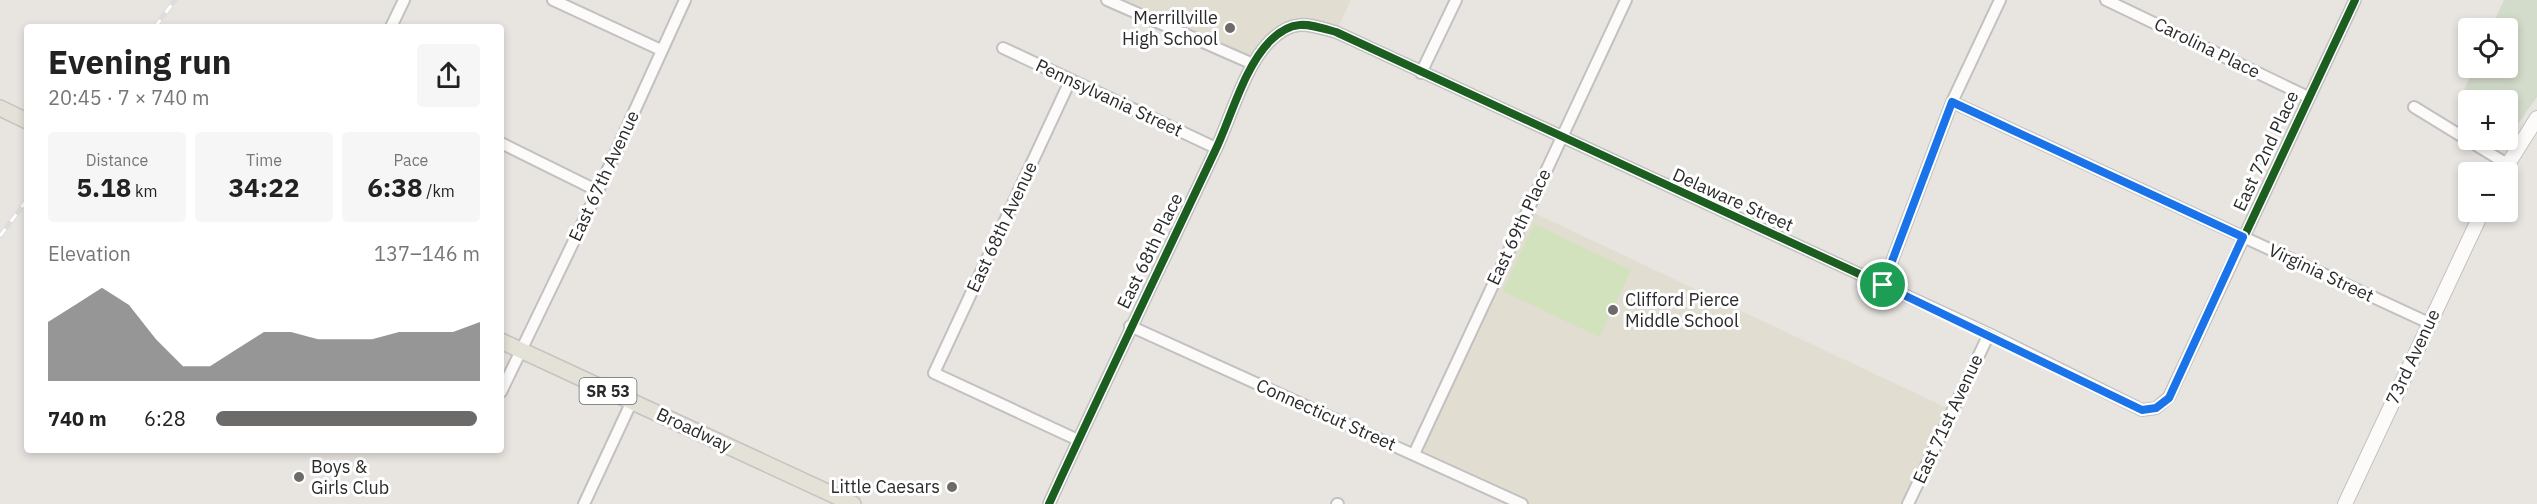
<!DOCTYPE html>
<meta charset="utf-8">
<style>
body{margin:0;font-family:"IBM Plex Sans",sans-serif;background:#f6f6f6;color:#222;height:100vh;display:flex;flex-direction:column;font-size:22px;white-space:nowrap}
*{box-sizing:border-box;margin:0}
p{font-size:20px;color:#767676}
.icon{flex:none;width:33px;height:33px;fill:none;stroke:currentColor;stroke-width:2;stroke-linecap:round;stroke-linejoin:round}
.map{position:relative;flex:1;overflow:hidden}
.panel{position:absolute;left:24px;top:24px;width:480px;height:429px;display:flex;flex-direction:column;background:#fff;border-radius:6px;box-shadow:0 3px 9px #0003}
.panel>*{flex:none}
.fabs{position:absolute;left:2458px;top:18px;display:grid;gap:12px}
.fabs a{display:grid;place-items:center;width:60px;height:60px;border-radius:6px;background:#fff;box-shadow:0 3px 9px #0003;font-size:30px}
.pin{position:absolute;display:grid;place-items:center;width:51px;height:51px;color:#fff;margin:-26px;border:3px solid #fff;border-radius:50%;box-shadow:0 2px 6px #0007}
.round{display:grid;place-items:center;flex:none;width:63px;height:63px;border-radius:6px;background:#f6f6f6}
.head{display:flex;align-items:center;justify-content:space-between;height:102px;padding:0 24px}
h1{font-size:33px;font-weight:800;line-height:45px}
.figures{display:grid;grid-template-columns:repeat(3,1fr);gap:9px;height:102px;padding:6px 24px}
.figures div{display:grid;align-content:center;border-radius:6px;background:#f6f6f6;text-align:center}
.figures b{font-size:26px;font-weight:800}
.figures small{font-size:16px;font-weight:400}
.figures p{font-size:16px}
.chart{height:168px;padding:12px 24px}
.chart p{display:flex;justify-content:space-between}
.chart svg{width:100%;height:108px;margin-top:6px;fill:#6c6b6a;opacity:.7}
ul{padding:0 24px;list-style:none;font-size:20px}
li{display:grid;grid-template-columns:96px 72px 1fr;align-items:center;height:45px}
li i{height:15px;border-radius:8px;background:#6c6b6a}
.map>svg:first-child{display:block}
</style>
<div class="map">
<svg width="2537" height="504" viewBox="0 0 2537 504">
<rect width="100%" height="100%" fill="#e8e5e1"/>
<path fill="#e1ddd1" d="M1107,0h244l-15,32 -42,-8 -49,37z
M1532,212l415,196 -46,96h-376l-105,-50z"/>
<path fill="#d3dbca" d="M2504,0h33v97l-22,31 -7,-4v-24h-39v4l-9,-5 14,-31h34v-40h-17z"/>
<path fill="#d1e2bd" d="M1534,224l97,46 -32,67 -96,-46z"/>
<g fill="none" stroke-linecap="round" stroke-linejoin="round">
<defs>
<path id="minor" d="M553,0l108,50
M1107,0l146,64
M2106,0l202,97
M391,27l13,-27
M1003,48l213,100
M1421,73l35,-73
M1070,81l-136,292 144,67
M1952,102l477,221
M2414,107l93,57
M501,143l97,48
M1883,285l69,-183 48,-102
M1130,326l392,178
M501,392l97,-201 87,-191
M1414,454l212,-454
M584,504l48,-103
M1049,504c54,-118 111,-236 166,-353 16,-33 29,-84 55,-110 23,-23 38,-17 66,-9l653,302 153,76 14,-2 13,-11 186,-397
M1337,504h1
M1908,504l81,-170"/>
<path id="secondary" d="M2503,172l34,-54
M2345,504l137,-292"/>
<path id="primary" d="M0,108l27,13
M501,341l352,163"/>
</defs>
<use href="#minor" stroke="#c2c1c1" stroke-width="14"/>
<use href="#secondary" stroke="#c2c1c1" stroke-width="16"/>
<use href="#primary" stroke="#c4c3c2" stroke-width="18"/>
<use href="#minor" stroke="#fcfbfa" stroke-width="10"/>
<use href="#secondary" stroke="#fcfbfa" stroke-width="14"/>
<use href="#primary" stroke="#e4e2d6" stroke-width="15"/>
<defs>
<path id="rail" d="M155,27l20,-27
M0,236l27,-36"/>
</defs>
<use href="#rail" stroke="#deddde" stroke-width="5"/>
<use href="#rail" stroke="#fff" stroke-width="3" stroke-dasharray="9" stroke-linecap="butt"/>
<defs>
<path id="cycleway" d="M1049,504c54,-118 111,-236 166,-353 16,-33 29,-84 55,-110 23,-23 38,-17 66,-9l653,302 153,76 14,-2 13,-11 186,-397"/>
</defs>
<use href="#cycleway" stroke="#fff" stroke-width="11"/>
<use href="#cycleway" stroke="#1b5e20" stroke-width="8"/>
</g>
<g fill="none" stroke-linecap="round" stroke-linejoin="round">
<defs>
<path id="route" d="M1952,102l291,135 -74,161 -13,10 -14,2 -259,-125z"/>
</defs>
<use href="#route" stroke="#fff" stroke-width="12"/>
<use href="#route" stroke="#1a73e8" stroke-width="8"/>
</g>
<g fill="#6c6b6a" stroke="#fff" stroke-width="2">
<circle cx="1230" cy="28" r="6"/>
<circle cx="1613" cy="310" r="6"/>
<circle cx="299" cy="477" r="6"/>
<circle cx="952" cy="487" r="6"/>
</g>
<g text-anchor="middle" stroke-width="6" stroke-linejoin="round" paint-order="stroke">
<rect fill="#fff" stroke="#6a6a6a" stroke-width="1.5" x="579.5" y="378" width="57" height="26" rx="4.5"/>
<g font-size="16" font-weight="bold" fill="#2a2a2a">
<text x="608" y="397">SR 53</text>
</g>
<g font-size="18" fill="#2a2a2a" stroke="#fff" text-anchor="end">
<text x="1218" y="24">Merrillville<tspan x="1218" dy="21">High School</tspan></text>
<text x="1625" y="306" text-anchor="start">Clifford Pierce<tspan x="1625" dy="21">Middle School</tspan></text>
<text x="311" y="473" text-anchor="start">Boys &amp;<tspan x="311" dy="21">Girls Club</tspan></text>
<text x="940" y="493">Little Caesars</text>
</g>
<g font-size="18" fill="#2a2a2a" stroke="#fff">
<text transform="translate(2207 48) rotate(26)" y="6">Carolina Place</text>
<text transform="translate(1109 98) rotate(25)" y="6">Pennsylvania Street</text>
<text transform="translate(2266 151) rotate(-65)" y="6">East 72nd Place</text>
<text transform="translate(604 176) rotate(-65)" y="6">East 67th Avenue</text>
<text transform="translate(1733 200) rotate(24)" y="6">Delaware Street</text>
<text transform="translate(1002 227) rotate(-65)" y="6">East 68th Avenue</text>
<text transform="translate(1519 227) rotate(-65)" y="6">East 69th Place</text>
<text transform="translate(1150 251) rotate(-64)" y="6">East 68th Place</text>
<text transform="translate(2321 273) rotate(25)" y="6">Virginia Street</text>
<text transform="translate(2413 357) rotate(-65)" y="6">73rd Avenue</text>
<text transform="translate(1326 415) rotate(24)" y="6">Connecticut Street</text>
<text transform="translate(1948 419) rotate(-65)" y="6">East 71st Avenue</text>
<text transform="translate(694 430) rotate(25)" y="6">Broadway</text>
</g>
</g>
</svg>
<div class="fabs">
<a><svg class="icon" aria-label="locate" viewBox="0 0 24 24"><circle cx="12" cy="12" r="6"/><path d="M12 2v4M12 18v4M2 12h4M18 12h4"/></svg></a>
<a>+</a>
<a>−</a>
</div>
<div class="pin" style="left:1883px;top:285px;background:#1e9e55"><svg class="icon" aria-label="arrive" viewBox="0 0 24 24"><path d="M6 21V4h12l-3 4 3 4H6"/></svg></div>
<section class="panel">
<div class="head"><div><h1>Evening run</h1><p>20:45 · 7 × 740 m</p></div><a class="round"><svg class="icon" aria-label="share" viewBox="0 0 24 24"><path d="M12 15V3M7 8l5-5 5 5M5 13v7h14v-7"/></svg></a></div>
<div class="figures">
<div><p>Distance</p><b>5.18<small> km</small></b></div>
<div><p>Time</p><b>34:22</b></div>
<div><p>Pace</p><b>6:38<small> /km</small></b></div>
</div>
<div class="chart"><p><span>Elevation</span>137–146 m</p>
<svg viewBox="0 0 160 44" preserveAspectRatio="none"><path d="M0 44V20L10 13L20 6L30 13L40 27L50 38L60 38L70 31L80 24L90 24L100 27L110 27L120 27L130 24L140 24L150 24L160 20V44z"/></svg>
</div>
<ul>
<li><b>740 m</b>6:28<i style="width:99%"></i></li>
</ul>
</section>
</div>
